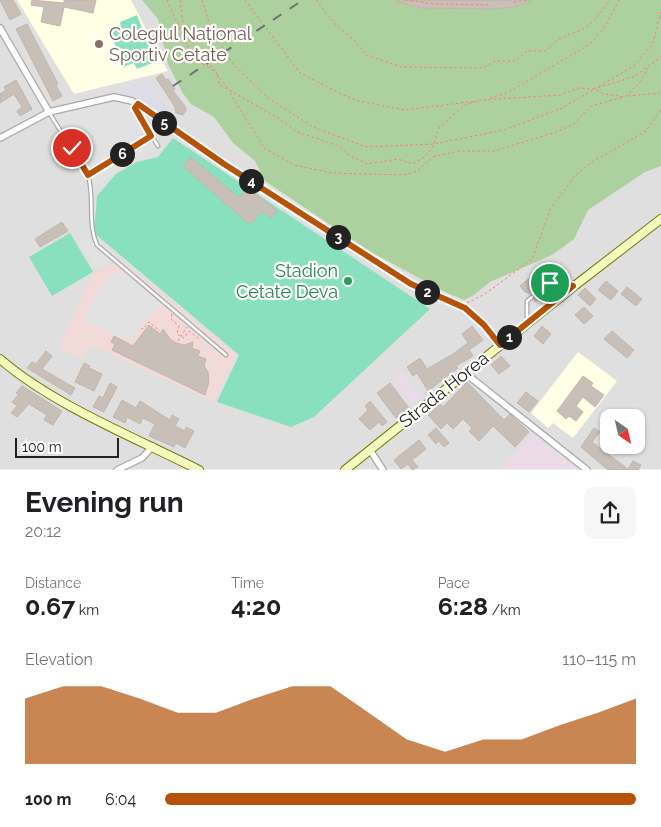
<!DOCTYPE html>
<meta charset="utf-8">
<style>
body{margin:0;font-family:Raleway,sans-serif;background:#f6f6f6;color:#202124;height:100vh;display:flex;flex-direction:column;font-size:19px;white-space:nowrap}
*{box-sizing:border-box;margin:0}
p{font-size:16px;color:#757577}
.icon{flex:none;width:28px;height:28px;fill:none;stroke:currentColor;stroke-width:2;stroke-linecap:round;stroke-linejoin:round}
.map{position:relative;height:470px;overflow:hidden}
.side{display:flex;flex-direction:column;background:#fff;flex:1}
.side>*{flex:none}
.needle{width:32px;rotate:146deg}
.fabs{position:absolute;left:600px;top:409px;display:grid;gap:10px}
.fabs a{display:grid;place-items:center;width:45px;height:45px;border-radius:10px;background:#fff;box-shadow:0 1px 4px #0004;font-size:25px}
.scale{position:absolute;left:15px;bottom:12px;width:104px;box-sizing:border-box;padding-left:5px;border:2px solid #222;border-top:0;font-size:14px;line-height:18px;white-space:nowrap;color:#222;-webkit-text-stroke:4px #fff;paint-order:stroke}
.pin{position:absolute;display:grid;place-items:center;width:42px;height:42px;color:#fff;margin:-21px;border:2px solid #fff;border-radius:50%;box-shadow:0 1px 5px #0007}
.km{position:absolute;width:25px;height:25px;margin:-12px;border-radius:50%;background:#222;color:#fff;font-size:14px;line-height:25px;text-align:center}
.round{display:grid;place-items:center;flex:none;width:52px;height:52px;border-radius:10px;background:#f6f6f6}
.overview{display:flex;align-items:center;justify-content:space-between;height:85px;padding:0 25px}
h1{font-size:28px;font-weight:700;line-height:38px}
.figures{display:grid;grid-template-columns:repeat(3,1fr);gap:8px;height:85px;padding:5px 25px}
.figures div{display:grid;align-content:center}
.figures b{font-size:25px;font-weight:700}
.figures small{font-size:14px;font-weight:400}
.figures p{font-size:14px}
.chart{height:140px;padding:10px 25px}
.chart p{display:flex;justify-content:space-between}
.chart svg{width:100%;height:90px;margin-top:5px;fill:#b45309;opacity:.7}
ul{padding:0 25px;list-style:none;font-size:16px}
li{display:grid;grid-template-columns:80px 60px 1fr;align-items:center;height:38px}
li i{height:12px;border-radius:6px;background:#b45309}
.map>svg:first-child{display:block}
</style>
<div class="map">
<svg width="661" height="470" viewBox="0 0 661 470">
<rect width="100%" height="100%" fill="#f2efe9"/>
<path fill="#e0dfdf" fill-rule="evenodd" d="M0,0h661v469h-661zM609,418h27v27h-27z"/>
<path fill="#f2dad9" d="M120,260l116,95 -22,47 -124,-57 -7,14 -24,-11 28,-63 9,-13z"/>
<path fill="#ebdbe8" d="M402,371l19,28 -9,6 -18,-28z
M533,434l45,35h-78z"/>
<path fill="#ffffe5" d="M17,0h114l37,71 -94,23z
M578,352l39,29 -44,57 -20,-15 -5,5 -17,-15z"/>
<path fill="#add19e" d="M142,0h519v166l-16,6 -57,38 -14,29 -22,16 -62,27 -16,13 -10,5 -21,-9 -72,-39 -106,-71 -10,-20 -22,-18 -19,-26 -23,-13 -9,-12 -14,-28 -10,-45z"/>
<path fill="#88e0be" d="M137,15l18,47 -18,7 -3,-6 -11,4 -13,-36 11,-4 -1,-5z
M173,138l257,171 -116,108 -23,10 -74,-25 22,-47 -145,-122 3,-37 19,-22 21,-12 21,-5z
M70,233l23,39 -41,24 -23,-39z"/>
<path fill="#e2e2e2" d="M114,97l21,5 27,43 -65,40 -48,-73z
M95,237l23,21 -22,12 -18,-30z
M121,270l40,33 -30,38 -48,-21 22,-39z"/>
<path fill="#dddde8" d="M150,81l19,30 -8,6 -26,-18 -13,-5z"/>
<path fill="#c7bfb8" stroke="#c4b6ab" d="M0,0h13l8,14 -11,6z
M32,0l32,3v-3h32l-3,13 -29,-6 -4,19 -19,-4 3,-15 -13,-2z
M532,0l-17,7 -24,2 -70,-1 -26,-7z
M27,24l31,60 -2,2 6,10 -9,5 -37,-72z
M162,74l4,6 2,-1 7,10 -2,2 12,15 1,4 -3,5 -7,-2 -1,-6 -19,-29z
M16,80l16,29 -12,7 -3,-5 5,-4 -8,-13 -14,9v-9l6,-4 -2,-3z
M191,157l48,41 8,-11 30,24 -5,7 -10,-7 -12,14 -67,-59z
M62,222l6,9 -28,16 -5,-8z
M539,270l7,11 -1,5 7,3 -17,13 -1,-7 -9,-3 -5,-6z
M606,281l12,10 -7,9 -13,-10z
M627,287l15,12 -6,7 -15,-12z
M585,288l11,11 -6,7 -12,-11z
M584,307l9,9 -9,8 -9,-9z
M149,325l11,9 3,-5 7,10 6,4 8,2 9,-3 -1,6 8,3 -2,5 8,3 -2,7 4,6 1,10 -4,13 -93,-45 3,-6 -4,-2 3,-6 19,10z
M472,326l11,14 -14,10 4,6 -17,10 2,2 -30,23 -11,-18 -4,3 -6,-9 13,-9 7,11 26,-15 15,-11 -6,-9z
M542,326l9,8 -8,10 -9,-8z
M612,331l22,19 -7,8 -23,-19z
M46,351l6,5 -10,13 33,19 -4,7 -44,-27 5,-6 4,2z
M501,356l9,10 -11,8 -8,-9z
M84,363l6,3 -1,2 13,6 -8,17 -19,-9z
M583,376l10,7 -2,3 13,9 -9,12 -12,-10 -7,9 7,6 -7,9 -7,-5 -3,3 -9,-8z
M467,382l37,38 6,-6 19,18 -14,15 -22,-21 -14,15 -10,-10 3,-3 -9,-9 -10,10 -6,-6 -6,6 -13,-14 12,-11 3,3z
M110,383l7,4 -13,25 -11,-5 6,-11 4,2z
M390,383l19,25 -13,10 -19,-25z
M22,386l40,25 -9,14 -9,-5 3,-5 -18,-11 -12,13 -6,-4 6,-7 -5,-4 6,-7 -2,-2z
M526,392l12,9 -9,11 -12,-9z
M122,400l14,8 4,-7 30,19 2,-5 7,4 -4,7 10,5 1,-4 8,4 -9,17 -9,-5 -2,4 -25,-11 6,-12 -12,-6 -3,6 -13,-7 -2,6 -12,-6z
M370,401l17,21 -5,4 -3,-4 -9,8 -11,-11 9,-9 -3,-4z
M436,428l13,15 -5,4 -5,-6 -3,3 -8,-9z
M594,428l6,4 -8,10 36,27 5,-8 8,4 -3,5h-30l-27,-23z
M419,440l7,9 -14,11 6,7 -6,3 -4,-6 -7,5 -7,-9z"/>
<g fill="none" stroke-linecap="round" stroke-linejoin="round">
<defs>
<path id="lane" d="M137,105l-2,4 23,37
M50,114l38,61c7,23 -1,47 9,70l129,110
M88,175l63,-40
M548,284l23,2
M527,321v-20l5,-4"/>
<path id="street" d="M0,28l49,84
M0,138l49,-26 65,-15 18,4 92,63 187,120 54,24 19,17 16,20
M465,373l122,97
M370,450l13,20
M117,470l25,-12 11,-12"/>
<path id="secondary" d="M0,359c53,46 136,79 199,111
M345,470l228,-183 88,-68"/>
</defs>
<use href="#lane" stroke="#a9a9a9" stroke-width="5"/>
<use href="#street" stroke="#a9a9a9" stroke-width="8"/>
<use href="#secondary" stroke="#707d05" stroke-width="10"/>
<path stroke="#fa8072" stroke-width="1" stroke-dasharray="2.5 2.5" stroke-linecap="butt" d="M167,0l26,58 23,14 4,13 58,33 19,14 42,14 10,9 18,9 31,-5 14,5 11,-6 9,-9 7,-21 26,-23 15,-5 81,-5 17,-7 16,1 10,5 21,3 15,-15 8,-14
M180,0l4,31 31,40
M202,0l9,29 22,35 35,34 45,29 53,20 68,-3 70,-14 58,-22 72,-42 19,-22 8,-34
M245,0l55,73 41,21 18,7 45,9 73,-9
M316,0l20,25 20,17 10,13 36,12 81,1 12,-7h20l12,-10h20c11,-17 23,-14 39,-24 10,-7 16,-17 23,-27
M406,0l29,4 56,1
M514,2l13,-2
M217,74l11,15
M598,88l37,-12 26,-19
M230,93l34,55 30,17 38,8 72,2 13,-4 16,-14 26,-6h35l62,-19 18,-8 17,-18 33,-9
M628,96l33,-3
M490,98l19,-6 81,-48 14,-16 15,-28
M467,303l18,-9 47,-35 19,-51 23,-31 15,-13 57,-33 15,-22
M172,314l-1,5 8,7 -2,8 7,4 5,-7 10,8
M141,328l2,1 6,-7 11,9
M178,341l9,-14"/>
<use href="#lane" stroke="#fff" stroke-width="2.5"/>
<use href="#street" stroke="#fff" stroke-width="5.5"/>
<use href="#secondary" stroke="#f7fabf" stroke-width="8"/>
<path stroke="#707070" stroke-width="2" stroke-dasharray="10 10" stroke-linecap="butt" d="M173,86l130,-86"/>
</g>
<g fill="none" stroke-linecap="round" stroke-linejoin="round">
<defs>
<path id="route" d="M72,148l16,27 63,-39 -16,-28 3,-4 86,60 187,120 54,24 19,17 16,20 73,-59 -23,-3"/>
</defs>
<use href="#route" stroke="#fff" stroke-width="10"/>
<use href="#route" stroke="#b45309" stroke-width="6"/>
</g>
<circle fill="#8d6e63" stroke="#fff" stroke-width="2" cx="99" cy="44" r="5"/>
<circle fill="#2e9e5b" stroke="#fff" stroke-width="2" cx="348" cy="281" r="5"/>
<g text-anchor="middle" stroke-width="4.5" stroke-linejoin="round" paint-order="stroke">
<g font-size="18" fill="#785e54" stroke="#fff" text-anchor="start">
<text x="109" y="40">Colegiul Național<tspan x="109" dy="21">Sportiv Cetate</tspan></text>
</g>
<g font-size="18" fill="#27864d" stroke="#fff" text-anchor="end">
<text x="338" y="277">Stadion<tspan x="338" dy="21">Cetate Deva</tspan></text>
</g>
<g font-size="18" fill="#222" stroke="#fff">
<text transform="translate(444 390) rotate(-39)" y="6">Strada Horea</text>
</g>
</g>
</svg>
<div class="fabs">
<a><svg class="needle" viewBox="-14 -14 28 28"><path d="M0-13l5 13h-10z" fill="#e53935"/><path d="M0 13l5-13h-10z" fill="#757577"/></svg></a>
</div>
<div class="scale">100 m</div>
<div class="pin" style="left:550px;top:283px;background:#1e9e55"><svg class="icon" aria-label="arrive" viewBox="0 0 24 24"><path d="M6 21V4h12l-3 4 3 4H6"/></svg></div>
<div class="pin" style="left:72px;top:148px;background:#d93025"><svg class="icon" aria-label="check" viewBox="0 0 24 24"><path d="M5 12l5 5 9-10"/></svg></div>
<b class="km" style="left:509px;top:337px">1</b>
<b class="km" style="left:427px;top:292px">2</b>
<b class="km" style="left:338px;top:237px">3</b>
<b class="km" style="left:251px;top:181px">4</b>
<b class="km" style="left:164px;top:123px">5</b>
<b class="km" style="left:122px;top:154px">6</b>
</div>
<section class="side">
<div class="overview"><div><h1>Evening run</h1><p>20:12</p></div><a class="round"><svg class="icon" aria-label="share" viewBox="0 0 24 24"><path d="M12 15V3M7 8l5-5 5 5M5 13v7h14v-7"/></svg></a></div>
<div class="figures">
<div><p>Distance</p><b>0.67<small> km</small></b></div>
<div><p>Time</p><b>4:20</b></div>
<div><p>Pace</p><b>6:28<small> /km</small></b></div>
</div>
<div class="chart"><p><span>Elevation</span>110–115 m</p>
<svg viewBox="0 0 160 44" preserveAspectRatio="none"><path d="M0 44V12L10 6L20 6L30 12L40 19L50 19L60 12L70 6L80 6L90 19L100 32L110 38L120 32L130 32L140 25L150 19L160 12V44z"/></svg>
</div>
<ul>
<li><b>100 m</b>6:04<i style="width:100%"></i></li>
</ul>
</section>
